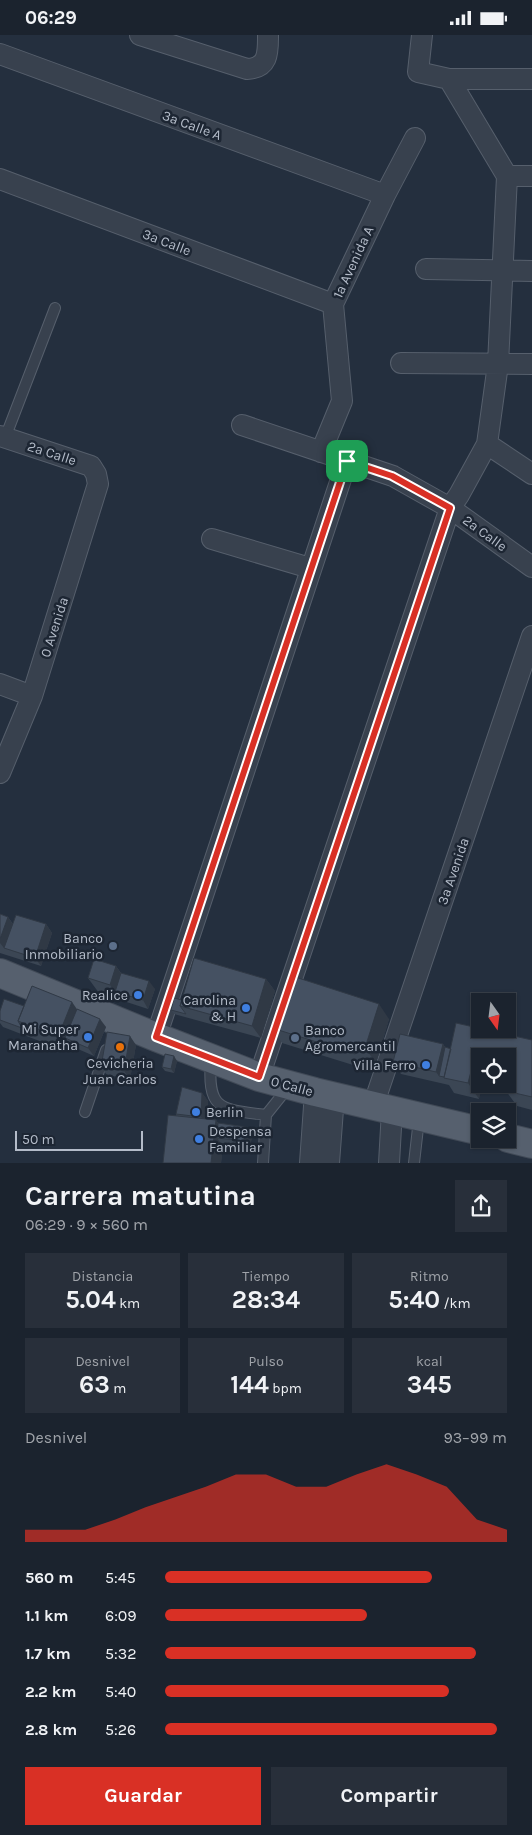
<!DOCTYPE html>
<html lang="es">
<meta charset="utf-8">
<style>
body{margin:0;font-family:Karla,sans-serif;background:#282f3a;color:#f1f3f6;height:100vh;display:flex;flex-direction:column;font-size:19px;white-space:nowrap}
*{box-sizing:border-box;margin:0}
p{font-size:16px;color:#a0a4aa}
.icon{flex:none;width:28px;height:28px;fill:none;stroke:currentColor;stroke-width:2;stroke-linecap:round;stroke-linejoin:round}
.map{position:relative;height:1128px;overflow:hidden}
.drawer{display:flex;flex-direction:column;background:#1b232e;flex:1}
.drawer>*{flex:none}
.needle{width:32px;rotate:166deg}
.fabs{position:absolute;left:471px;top:958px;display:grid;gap:10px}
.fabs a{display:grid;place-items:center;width:45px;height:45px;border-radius:0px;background:#1b232e;box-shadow:0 1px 4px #0004,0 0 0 1px #39404a;font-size:25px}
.scale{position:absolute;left:15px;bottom:12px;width:128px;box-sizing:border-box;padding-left:5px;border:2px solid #b4bcc9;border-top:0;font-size:14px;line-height:18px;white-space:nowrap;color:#b4bcc9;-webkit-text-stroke:4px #1d2633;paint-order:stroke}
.pin{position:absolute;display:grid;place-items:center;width:42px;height:42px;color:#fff;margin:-21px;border-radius:10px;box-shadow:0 2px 8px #0006}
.round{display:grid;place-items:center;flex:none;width:52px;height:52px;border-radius:0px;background:#282f3a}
.head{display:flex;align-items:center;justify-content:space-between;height:85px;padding:0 25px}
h1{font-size:28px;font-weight:700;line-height:38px}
.metrics{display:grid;grid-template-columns:repeat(3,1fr);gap:8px;height:85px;padding:5px 25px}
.metrics div{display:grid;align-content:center;border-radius:0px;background:#282f3a;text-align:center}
.metrics b{font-size:25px;font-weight:700}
.metrics small{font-size:14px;font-weight:400}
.metrics p{font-size:14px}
.chart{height:140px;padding:10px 25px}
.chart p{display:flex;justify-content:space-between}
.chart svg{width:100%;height:90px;margin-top:5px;fill:#d93025;opacity:.7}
.action{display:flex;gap:10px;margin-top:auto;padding:10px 25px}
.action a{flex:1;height:58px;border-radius:0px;background:#d93025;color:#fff;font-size:20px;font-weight:700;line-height:58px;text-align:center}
.action a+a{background:#282f3a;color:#f1f3f6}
ul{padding:0 25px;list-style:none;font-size:16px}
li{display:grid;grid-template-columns:80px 60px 1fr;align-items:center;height:38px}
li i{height:12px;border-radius:6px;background:#d93025}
.status{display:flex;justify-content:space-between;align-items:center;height:35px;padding:0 25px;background:#1b232e;direction:ltr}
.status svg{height:14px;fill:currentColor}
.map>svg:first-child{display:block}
</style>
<div class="status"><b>06:29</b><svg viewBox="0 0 49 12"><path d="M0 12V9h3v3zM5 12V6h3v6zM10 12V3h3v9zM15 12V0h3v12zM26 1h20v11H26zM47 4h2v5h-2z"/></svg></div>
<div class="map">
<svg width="532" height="1128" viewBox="0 0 532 1128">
<rect width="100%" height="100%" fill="#242f3e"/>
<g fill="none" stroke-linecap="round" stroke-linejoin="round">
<defs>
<path id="service" d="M5,403l50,-130
M211,1024c-4,52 9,50 55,56l16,-20 4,-10
M85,1077l21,-62
M263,1128l3,-48
M414,1128l5,-44"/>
<path id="minor" d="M140,0l107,34c22,-1 21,-17 21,-34
M0,19l385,141
M449,44h83
M507,141h25
M0,144l333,125
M426,234l106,2
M401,328l131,1
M242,390l151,51 57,32 82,59
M0,401l91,30 5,8 2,10 -66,212 -32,77
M487,409l45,30
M321,417l21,-51 -9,-97 52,-109 30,-57
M212,504l98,29
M0,649l32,12
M156,1002l191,-576
M259,1042l191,-569 9,-13 28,-51 11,-80 9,-188 -58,-97 -31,-7 4,-37
M373,1071l159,-470
M310,1128l5,-71
M329,1128l5,-67
M389,1128l3,-53"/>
<path id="primary" d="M0,938l156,64 103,40 56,15 165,39
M508,1103l24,6"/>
</defs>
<use href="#service" stroke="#565f6c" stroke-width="12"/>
<use href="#minor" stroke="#565f6c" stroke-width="22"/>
<use href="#primary" stroke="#414a57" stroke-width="30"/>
<use href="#service" stroke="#38414e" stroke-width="10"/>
<use href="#minor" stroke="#38414e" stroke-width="20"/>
<use href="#primary" stroke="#56606e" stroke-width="28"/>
</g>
<path fill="#3b4654" d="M0,879l8,3 5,7h33l6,9 -11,33 -41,-13z
M116,931l5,7 34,16 -7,20 -49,-16 -11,-15z
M266,944l9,12 -14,47 -87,-24 -3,-4 11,-10z
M24,971l53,3 29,18 -12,29 -23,-10 -3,6 -65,-25 -3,-4v-12z
M389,984l-13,44 -10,6 -84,-26 -10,-15z
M532,1005v70l-15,-4 -11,-15 5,-18 -3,-1v-16h-28v28l-1,15 -25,-6 -5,-8 -48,-11 -8,-12 50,-18 2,3 6,2z
M136,1010l-6,34 -23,-4 -6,-8z
M177,1026l-3,12 -9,-2 -3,-4z
M202,1058l6,8 -1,18 9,1 2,3 28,4 6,8 -2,14 -27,-3 -2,17h-58l13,-48v-1z"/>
<path fill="#303945" d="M8,882l10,15 -14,16 -4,-5v-4z
M46,889l6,9 -11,33 -6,-8z
M116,931l10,15 -11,11 -5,-7z
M266,944l9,12 -14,47 -9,-12z
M149,946l6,8 -7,20 -5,-9z
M72,967l11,16 -18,20 6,8 -3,6 -10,-15z
M379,969l10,15 -13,44 -11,-15z
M100,984l6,8 -12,29 -6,-8z
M130,1001l6,9 -6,34 -6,-8z
M443,1009l8,12 -12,20 -3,-4z
M476,1017l4,6v26h3l-4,15 -11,-16z
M174,1021l3,5 -3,12 -3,-4z
M202,1058l6,8 -1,24 -6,-8z
M216,1085l8,12 -7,6 6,8 -2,17h-10z
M246,1092l6,8 -2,14 -6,-8z"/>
<path fill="#455162" stroke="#303945" d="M0,879l8,3 -8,22z
M16,880l30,9 -11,34 -31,-10z
M194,923l72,21 -14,47 -72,-20z
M94,924l22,7 -6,19 -22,-7z
M121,938l28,8 -6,19 -28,-8z
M289,940l90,29 -14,44 -10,6 -83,-26z
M32,951l40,16 -14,35 -40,-16z
M174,963l8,2 -2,6 6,8 -15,-4z
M4,964l20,7 -6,15 4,7 -22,-8v-9z
M77,974l23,10 -12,29 -23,-10z
M456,988l76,17v57l-26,-6 7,-30 -5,-2v-3h-14l-18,-4 -8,31 -24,-5z
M107,997l23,4 -6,35 -23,-4z
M400,999l43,10 -7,28 -43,-10z
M445,1012l6,2 -7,28 -5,-1z
M165,1019l9,2 -3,13 -9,-2z
M182,1052l20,6 -1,24 -25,-3z
M168,1080l48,5 -5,43h-48z
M218,1088l28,4 -2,14 -27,-3z"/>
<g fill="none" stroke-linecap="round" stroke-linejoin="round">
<defs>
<path id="route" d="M347,426l45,15 58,32 -191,569 -103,-40z"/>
</defs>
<use href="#route" stroke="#fff" stroke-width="10"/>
<use href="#route" stroke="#d93025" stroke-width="6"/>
</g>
<g fill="#5c6f8a" stroke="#1d2633" stroke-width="2">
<circle cx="113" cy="911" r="5"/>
<circle cx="295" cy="1003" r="5"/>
</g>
<g fill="#3f7fe0" stroke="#1d2633" stroke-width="2">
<circle cx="138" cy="960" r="5"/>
<circle cx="246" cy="973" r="5"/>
<circle cx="88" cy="1002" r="5"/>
<circle cx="426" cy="1030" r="5"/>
<circle cx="196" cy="1077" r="5"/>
<circle cx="199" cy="1104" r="5"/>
</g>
<circle fill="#e8710a" stroke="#1d2633" stroke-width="2" cx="120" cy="1012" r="5"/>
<g text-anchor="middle" stroke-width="5" stroke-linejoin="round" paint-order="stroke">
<g font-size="14" fill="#b4bcc9" stroke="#1d2633">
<text transform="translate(192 90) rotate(20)" y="5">3a Calle A</text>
<text transform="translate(167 207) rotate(21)" y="5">3a Calle</text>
<text transform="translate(353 227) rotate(-65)" y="5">1a Avenida A</text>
<text transform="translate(52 418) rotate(18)" y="5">2a Calle</text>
<text transform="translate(485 498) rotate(36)" y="5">2a Calle</text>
<text transform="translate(54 592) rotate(-72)" y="5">0 Avenida</text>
<text transform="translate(453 836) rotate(-71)" y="5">3a Avenida</text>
<text transform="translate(292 1051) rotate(15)" y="5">0 Calle</text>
</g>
<g font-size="14" fill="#b4bcc9" stroke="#1d2633" text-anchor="end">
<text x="103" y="908">Banco<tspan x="103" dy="16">Inmobiliario</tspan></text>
<text x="128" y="965">Realice</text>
<text x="236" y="970">Carolina<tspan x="236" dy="16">&amp; H</tspan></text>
<text x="78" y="999">Mi Super<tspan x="78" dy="16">Maranatha</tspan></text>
<text x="305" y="1000" text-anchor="start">Banco<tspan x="305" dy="16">Agromercantil</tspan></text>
<text x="120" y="1033" text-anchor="middle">Cevicheria<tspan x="120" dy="16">Juan Carlos</tspan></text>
<text x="416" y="1035">Villa Ferro</text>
<text x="206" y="1082" text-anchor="start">Berlin</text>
<text x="209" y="1101" text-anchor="start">Despensa<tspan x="209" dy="16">Familiar</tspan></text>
</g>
</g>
</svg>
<div class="fabs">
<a><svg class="needle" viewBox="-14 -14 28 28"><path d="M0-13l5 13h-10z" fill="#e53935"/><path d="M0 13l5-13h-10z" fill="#a0a4aa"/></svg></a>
<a><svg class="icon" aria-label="locate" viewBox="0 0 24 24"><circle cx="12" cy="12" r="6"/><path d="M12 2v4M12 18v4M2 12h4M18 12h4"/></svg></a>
<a><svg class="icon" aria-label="layers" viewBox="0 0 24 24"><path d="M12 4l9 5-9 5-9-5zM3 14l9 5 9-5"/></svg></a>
</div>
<div class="scale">50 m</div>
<div class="pin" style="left:347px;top:426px;background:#1e9e55"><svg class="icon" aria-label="arrive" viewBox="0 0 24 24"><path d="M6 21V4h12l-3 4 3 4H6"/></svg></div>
</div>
<section class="drawer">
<div class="head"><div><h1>Carrera matutina</h1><p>06:29 · 9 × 560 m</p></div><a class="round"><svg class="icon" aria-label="share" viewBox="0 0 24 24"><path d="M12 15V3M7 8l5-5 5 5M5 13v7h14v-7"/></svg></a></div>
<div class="metrics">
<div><p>Distancia</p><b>5.04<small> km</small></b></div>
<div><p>Tiempo</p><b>28:34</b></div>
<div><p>Ritmo</p><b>5:40<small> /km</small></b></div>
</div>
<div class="metrics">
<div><p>Desnivel</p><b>63<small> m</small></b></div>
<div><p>Pulso</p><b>144<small> bpm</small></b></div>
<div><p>kcal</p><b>345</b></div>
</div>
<div class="chart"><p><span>Desnivel</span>93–99 m</p>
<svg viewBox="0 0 160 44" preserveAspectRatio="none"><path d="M0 44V38L10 38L20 38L30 33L40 27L50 22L60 17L70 11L80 11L90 17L100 17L110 11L120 6L130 11L140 17L150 33L160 38V44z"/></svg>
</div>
<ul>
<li><b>560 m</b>5:45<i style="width:78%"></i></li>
<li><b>1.1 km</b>6:09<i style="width:59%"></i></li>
<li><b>1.7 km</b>5:32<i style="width:91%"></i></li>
<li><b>2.2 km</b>5:40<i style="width:83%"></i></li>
<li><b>2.8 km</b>5:26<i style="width:97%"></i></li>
</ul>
<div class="action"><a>Guardar</a><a>Compartir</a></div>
</section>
